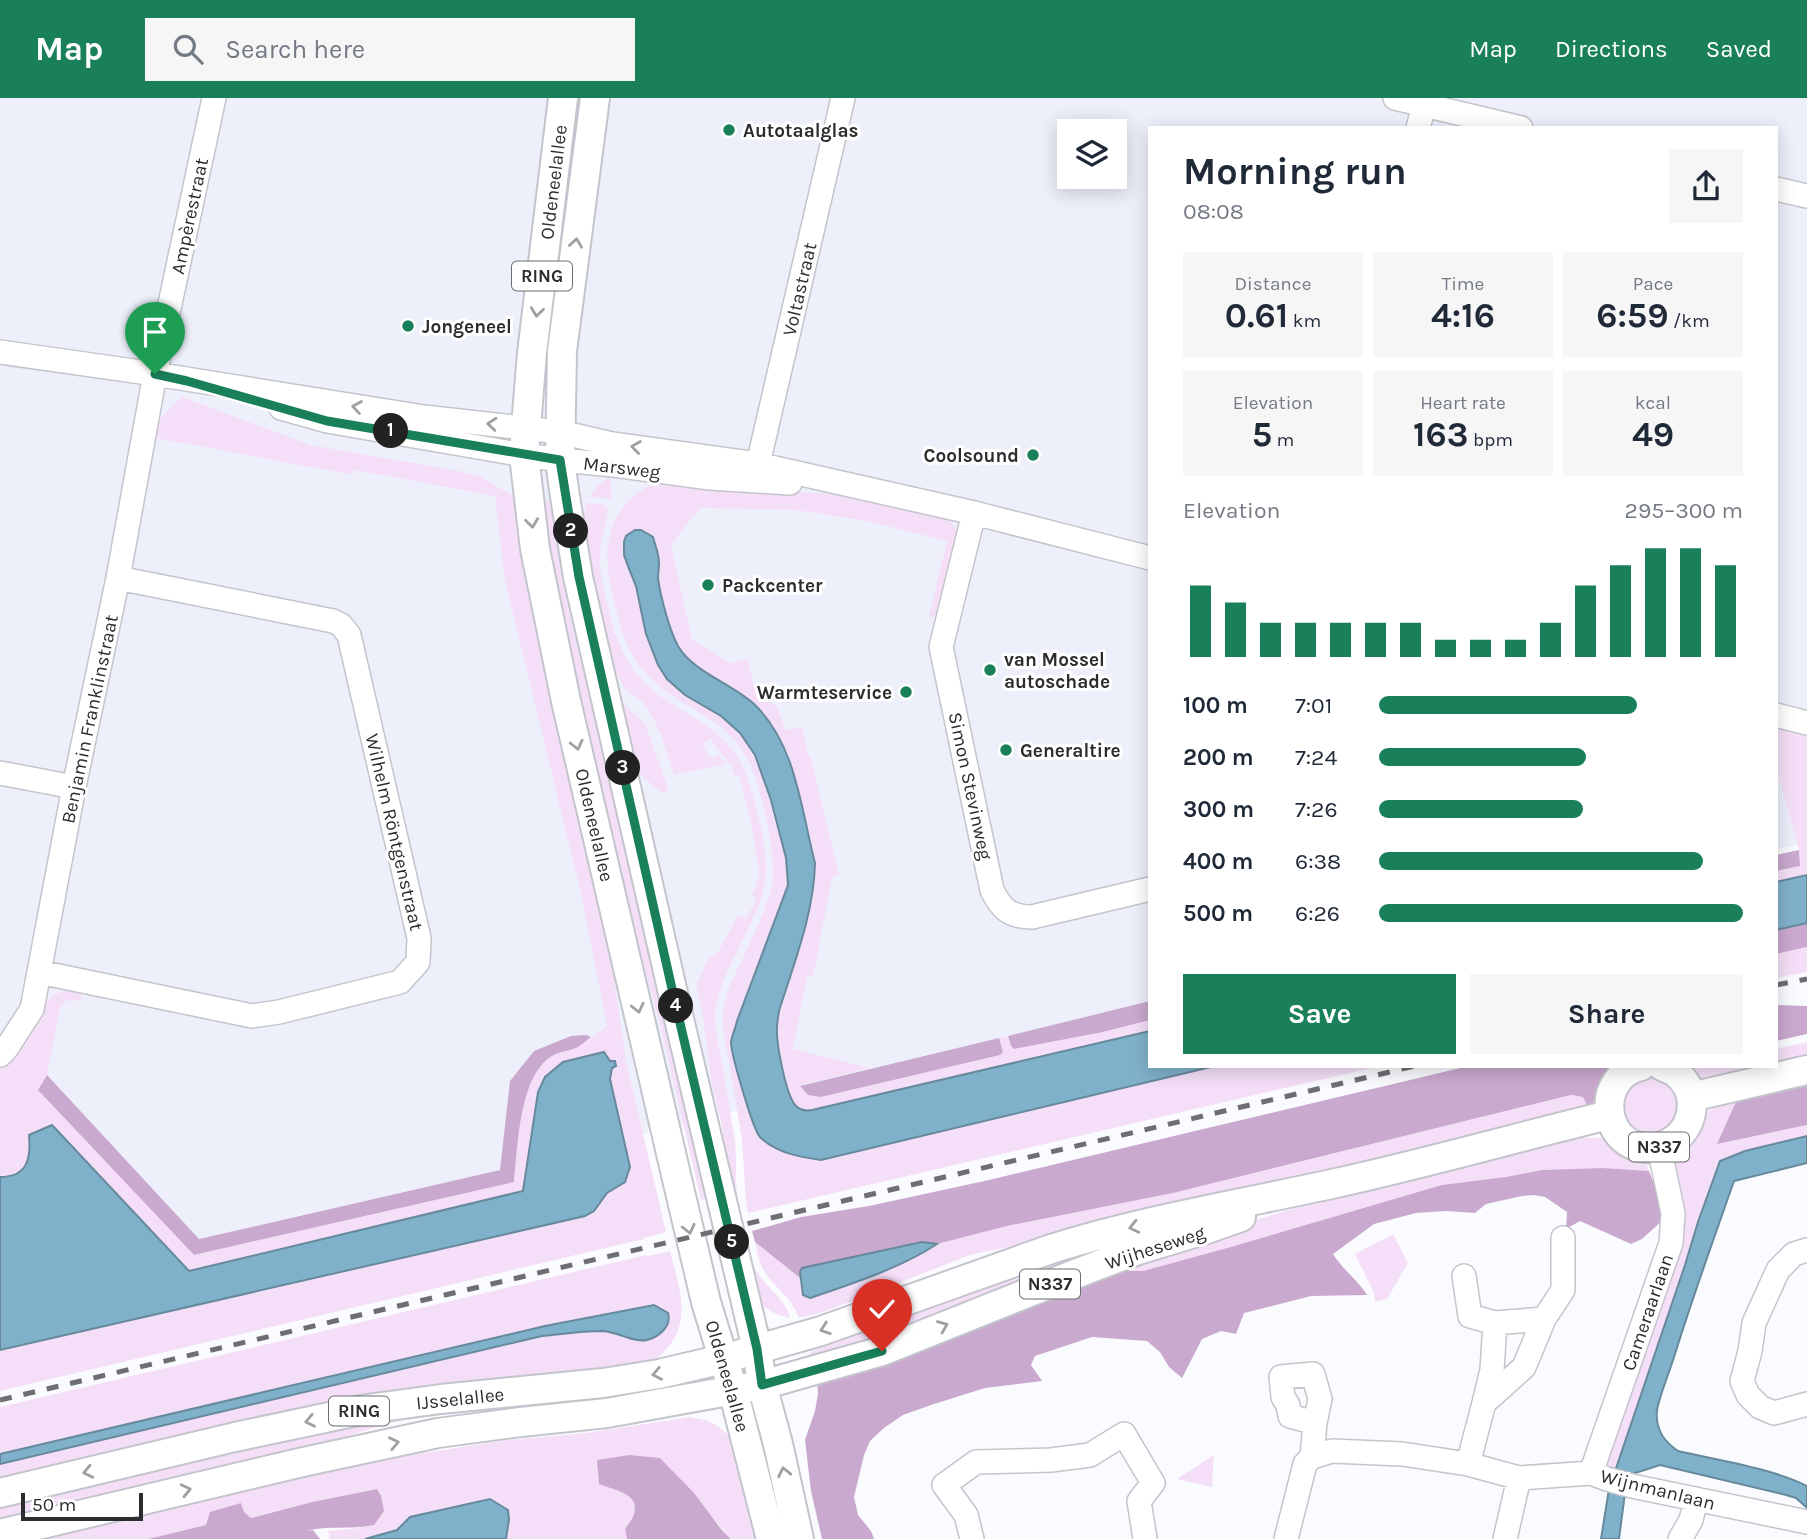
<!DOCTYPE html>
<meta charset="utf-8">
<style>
body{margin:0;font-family:Karla,sans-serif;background:#f6f6f7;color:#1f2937;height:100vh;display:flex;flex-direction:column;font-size:26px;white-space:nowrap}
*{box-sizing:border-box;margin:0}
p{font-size:23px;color:#747a83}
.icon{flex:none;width:38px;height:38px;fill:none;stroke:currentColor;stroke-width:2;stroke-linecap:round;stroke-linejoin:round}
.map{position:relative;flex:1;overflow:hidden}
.drawer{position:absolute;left:1148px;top:28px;width:630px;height:942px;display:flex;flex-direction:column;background:#fff;border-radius:0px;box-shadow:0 4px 18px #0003}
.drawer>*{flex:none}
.buttons{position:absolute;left:1057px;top:21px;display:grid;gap:14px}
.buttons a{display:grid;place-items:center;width:70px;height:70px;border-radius:0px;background:#fff;box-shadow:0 4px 18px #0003;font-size:35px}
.scale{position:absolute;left:21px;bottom:18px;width:122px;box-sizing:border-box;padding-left:7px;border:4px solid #2c2d2f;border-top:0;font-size:19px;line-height:24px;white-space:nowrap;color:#2c2d2f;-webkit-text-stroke:5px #fff;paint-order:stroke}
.pin{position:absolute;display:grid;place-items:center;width:60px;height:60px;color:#fff;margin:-72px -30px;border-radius:50% 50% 50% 0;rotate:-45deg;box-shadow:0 0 7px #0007}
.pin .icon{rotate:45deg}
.km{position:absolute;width:35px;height:35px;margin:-18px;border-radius:50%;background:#222;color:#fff;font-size:19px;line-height:35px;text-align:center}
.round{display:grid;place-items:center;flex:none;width:74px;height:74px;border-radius:0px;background:#f6f6f7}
.headline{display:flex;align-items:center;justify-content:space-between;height:119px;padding:0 35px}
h1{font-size:38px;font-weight:700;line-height:52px}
.figures{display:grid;grid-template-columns:repeat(3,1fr);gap:10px;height:119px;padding:7px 35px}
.figures div{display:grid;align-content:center;border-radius:0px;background:#f6f6f7;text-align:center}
.figures b{font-size:35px;font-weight:700}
.figures small{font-size:19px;font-weight:400}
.figures p{font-size:19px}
.chart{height:196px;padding:14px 35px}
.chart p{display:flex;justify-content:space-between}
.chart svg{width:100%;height:126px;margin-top:7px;stroke:#1a8059;stroke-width:6}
.primary-button{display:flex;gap:14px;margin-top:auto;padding:14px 35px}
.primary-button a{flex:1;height:80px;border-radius:0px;background:#1a8059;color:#fff;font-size:28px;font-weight:700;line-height:80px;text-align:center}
.primary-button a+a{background:#f6f6f7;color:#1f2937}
ul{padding:0 35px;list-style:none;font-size:23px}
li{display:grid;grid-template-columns:112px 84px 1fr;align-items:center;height:52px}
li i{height:18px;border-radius:9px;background:#1a8059}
header{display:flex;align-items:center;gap:42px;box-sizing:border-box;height:98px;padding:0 35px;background:#1a8059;color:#fff}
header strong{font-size:33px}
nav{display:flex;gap:38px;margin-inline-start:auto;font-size:24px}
.search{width:490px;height:63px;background:#f6f6f7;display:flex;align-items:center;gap:18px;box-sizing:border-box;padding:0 24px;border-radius:0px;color:#747a83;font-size:26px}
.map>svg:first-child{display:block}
</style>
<header>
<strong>Map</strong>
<div class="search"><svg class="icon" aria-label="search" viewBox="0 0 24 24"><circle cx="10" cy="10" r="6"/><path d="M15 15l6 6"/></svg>Search here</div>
<nav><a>Map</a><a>Directions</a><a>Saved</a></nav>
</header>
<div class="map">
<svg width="1807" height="1441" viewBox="0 0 1807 1441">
<rect width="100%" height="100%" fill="#fafbff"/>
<path fill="#edf0fb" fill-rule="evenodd" d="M0,0h1807v746l-31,5v-721h-626v878l-650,164 -301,69 -199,-117zM1069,33h46v46h-46z"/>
<path fill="#f5dff8" d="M182,299l129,48 148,26 22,6 36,21 84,393 25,170 40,171 -22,6v1l-644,152v-41l585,-134 9,-5 13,-18 12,-6 10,-28 -19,-80c2,-11 1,-17 -6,-27l-41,10 -18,15 -7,15 -14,99 -335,80 -136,-146 -24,10c2,23 -1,42 -29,42v-108c10,-9 19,-19 26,-30 16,-24 16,-51 53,-49l2,5v6l-14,-1 -7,9 -13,66 -8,13 155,167 320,-73c4,-35 5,-109 40,-127 6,-3 14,-4 21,-7 11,-5 22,-15 32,-22l-27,-137 -75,-308 -10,-85 -140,-26 -2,5 -197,-37 5,-21z
M610,378l2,23 -23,-2 10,-13z
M664,382l59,9 113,5 108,23c8,5 12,10 14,20l-20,78 -5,2 -4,-1 18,-75 -80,-20 -72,-11 -95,-2 -29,37 21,94 38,24 18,-5 5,25 24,25 9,22 16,-3 6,28h2l27,110 2,10 -7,2 -19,100 -6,-1 -14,73 77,19 -70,17 21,12 179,-42 3,-3 -4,-14 9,-2 3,10 92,-14 47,-12v11l-338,79c-6,1 -12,0 -16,-4 -10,-10 -20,-63 -19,-78 0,-5 1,-11 2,-17 15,-48 35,-98 36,-149l-26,-106 -20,-34 -14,-17 -17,-14 -43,-26 -11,-9 -13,-26 -13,-50 1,-15 -35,-23 2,20 10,24 10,48 21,45 18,16 36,21 19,17 15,22 16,45 15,58 2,27 -51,136 -6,21 90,118 394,-94h165l-632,147c-5,-26 -3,-53 -7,-79 -4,-26 -9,-52 -13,-79 -3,-13 -6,-28 -5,-42 2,-22 15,-44 24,-64 9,-21 21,-42 25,-64 5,-27 -9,-88 -19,-114 -22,-57 -76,-60 -111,-102 -17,-20 -22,-44 -28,-68 -2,-10 -5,-21 -6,-31 -5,-43 15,-78 56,-90z
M537,402l13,1c12,88 30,171 58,255l104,440 -11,4 -42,-180 -41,-146 -67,-283z
M587,405l17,2 4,4c-1,16 -8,31 -8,47 -1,14 3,28 6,42 9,42 21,77 60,102 37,24 69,37 83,83 8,26 21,73 16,99 -8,45 -51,95 -50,139 1,16 5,32 8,47 4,24 8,49 12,73 2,18 0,36 2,53 2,20 9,49 15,68 8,23 34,35 38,56 -15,-3 -25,-9 -34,-21l-25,-97 -9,-74 -11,-48 -8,-61 -7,-32 13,-28 8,-3 21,-39 8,4 11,-21 -6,-3 6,-11 2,-12 -8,-50 -12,-47h-5l-3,-12h-3l-18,-25 -8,7 10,14 7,-4 6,9 -51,11 -14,-43 -11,-21 -7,-9 -18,-14 -8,-16 -30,-128 -3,-25z
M623,605l22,21 22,61 1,4 -2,4h-4l-26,-22 -6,-11 -8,-56z
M1776,627l31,8v142l-31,7v-11l24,-5 -1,-16 -23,-84z
M1807,849v25l-31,6v-24z
M1807,944v18l-91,18 -16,1 -15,-6 -10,-7h101v-17z
M1622 1008a28 28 0 1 1 56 0a28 28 0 1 1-56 0Z
M1571,997l12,2 5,10 -59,18 -454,108 -105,22 -102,40 -48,18 -21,5c-7,-21 -26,-31 -36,-49 -5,-9 -6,-18 -8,-27l45,36 3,17 118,-40 16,-11 70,-18 166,-33z
M1739,997l-22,49 90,-19v11l-62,15 -25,10c-37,102 -69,206 -104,309l-14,-3 80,-257 -8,-53 5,-10 26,-34 17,-11z
M1565,1040h36l43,21 5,12 -46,-3 -61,2 -36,7 -363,94h-46l135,-44 180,-54z
M1169,1131l-356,134 -3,-11 228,-86z
M1393,1136l15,29 -21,36 -12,3 -1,-9 -19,-39z
M670,1153c11,43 25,78 -16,110l-654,123v-20l542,-128 62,-5 13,2 13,5h23l14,-12 3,-6 -2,-7 -14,-8 -109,21 -545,128v-47l646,-152 2,1z
M433,1316l-48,10 -59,19 -326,80v-20l325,-76z
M690,1319l15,3 13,6 17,16 18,55 -4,14 7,28h-25l-23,-27 -79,-57 -32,6 14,28c13,-1 27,12 23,26 -1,4 -6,9 -9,14l2,10h-121l3,-20 -103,1 -9,10 -32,9h-36l1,-5 -3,-1 1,-2 31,-3 15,-3 3,-36 -65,13 -62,16 -6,-6 -3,-9 -35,22 -58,14h-127l332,-75 154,-24 79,-7z
M1214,1357l-2,32 -35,-8z"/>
<path fill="#caa9cf" d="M1799,752l1,16 -24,5v-16z
M1807,825v24l-31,7v-24z
M1150,903v19l-47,12 -89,17 -3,-3 -3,-10z
M1776,907l31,1v28l-31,7z
M586,937l5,2c-4,3 -8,7 -13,10 -8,4 -18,4 -26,9 -33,20 -34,90 -38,126l-320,73 -156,-165 9,-15 152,164 301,-69 10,-89 24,-30 37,-15z
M999,940l4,14 -3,3 -179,42 -13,-2 -8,-9z
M1469,968h153l-24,32 -10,9 -5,-10 -12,-2 -398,98 -166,33 -70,18 -15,-2 -120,26 -2,4v6l-45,-36 -3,-11 49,-14 68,-11 120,-26z
M1807,982v45l-90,19 22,-49z
M1603,1070l46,3 7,18 7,31 -21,19 -11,5 -51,-23 -14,8 1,-17 -22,-15 -11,-2 -12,1 -36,8 -11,9 -29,-2 -30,2 -42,11 -41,30c9,15 25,26 34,41l-56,1 -67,17 -8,21 -15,-3 -19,8 -20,39 -13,-11 -9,-15 -13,-11 -55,-4 -57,19 -4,9 11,16 -57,7 -54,17 -28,10 -19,13 -14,13 -6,14 -10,42 4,18 13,16 3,8h-52l-11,-48 -6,-51 10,-29 3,-17 -1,-17 280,-106h46l88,-24 211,-62 64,-8 36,-7z
M629,1357l31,3 34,35 27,36 10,10h-104l-2,-10c3,-5 8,-10 9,-15 6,-22 -22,-24 -35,-30l-2,-24z
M377,1391l4,7 3,15 -10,14c-22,5 -46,0 -68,6l7,-1 7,9h-172l58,-14 4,-13 31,-9 3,9 7,6 61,-16z"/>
<path fill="#80b1cb" stroke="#67899c" stroke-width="2" d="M635,432h6l12,7c2,8 6,17 6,26 0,5 -1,10 -1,16 3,19 11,50 20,67 15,26 53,37 76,58 42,40 47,105 61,159 -1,50 -21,100 -36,148 -1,6 -2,12 -2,17 -1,15 9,68 19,78 4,4 10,5 16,4l338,-79v35h65l-394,94c-21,-3 -45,-7 -61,-23 -7,-7 -29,-83 -29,-95 1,-7 5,-15 6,-21l51,-136 -2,-27 -15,-58 -16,-45 -15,-22 -19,-17 -36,-21 -18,-16 -9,-14 -12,-31 -10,-48 -7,-17 -5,-14v-13l2,-6z
M1807,777v48l-31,7v-48z
M604,954l6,9h5l1,5 -4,2 -2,11 20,88 -5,15 -18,11 -13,18 -9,5 -585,134v-173c28,0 31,-19 29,-42l23,-10 137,146 334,-80 15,-99 7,-15 18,-15z
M1807,1038v27l-73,18c-20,57 -41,115 -59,173 -5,17 -15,40 -18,56 -2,18 7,32 21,41 39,9 93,17 129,35v22l-11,-10 -10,-3 -126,-30 -28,9 -7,19 -6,46h-18l8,-50 76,-224 13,-43 22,-61 25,-10z
M922,1144l15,2c-36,24 -86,40 -127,54l-7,-3 -3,-23 2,-4z
M654,1207l14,8c4,13 -9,24 -21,27 -12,3 -29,-8 -44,-9 -20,0 -41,3 -61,5l-542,128v-10l545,-128z
M490,1401l18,11 1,9 -3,20h-141l32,-9 13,-13z"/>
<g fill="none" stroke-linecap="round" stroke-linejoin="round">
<defs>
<path id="minor" d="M1395,0l126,30
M1418,30l6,-23
M1776,91l31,7
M0,254l155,22 269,43 136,15 52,12 145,20 217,49 176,45
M281,310l46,13 197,34 36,5 54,5 96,13 80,5
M755,379l88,-379
M974,415l-33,134 51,243c9,19 18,27 40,27l118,-28
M1776,617l31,8
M0,675l74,14
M39,874l213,44 27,-4 121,-30 18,-20 1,-24 -70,-303 -8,-10 -8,-4 -215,-43
M0,957l6,-6 26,-40 42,-222 44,-209 37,-204 59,-276
M1807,1152l-13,4 -16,16 -24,53 -4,28 -8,30 6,14 12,12 14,6 33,-9
M1464,1178l6,40 25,7 49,-4
M1484,1305l8,-33 3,-47
M1312,1359l3,-34 -25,-7 -2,-11 -5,-8 -2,-20 32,-3 7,25 -5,24
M1468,1366l16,-61 40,-36 20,-48 19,-29v-52
M1591,1375l80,-230 2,-30 -14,-66
M972,1441l-6,-24 -22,-30 32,-23 75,-2 39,-5 34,-21 29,49 -14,18 6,38
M1286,1441l19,-75 7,-7 20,-6 70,3 66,10 51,14 72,-5 16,6 25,7 175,36
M1505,1441l14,-61
M1680,1441l11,-19 5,-21"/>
<path id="major" d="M563,0l-31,255 -6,74 -2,28 11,94 31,152 111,478 29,123 27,88 38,149
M595,0l-33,253 -2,109 4,30 14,87 97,425 82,347 5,36 16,59 21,95
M1641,968c-45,10 -41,78 5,82 8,1 15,-1 21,-4 28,-13 34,-52 9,-71 -4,-3 -10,-5 -14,-7
M1691,999l116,-27
M0,1395l235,-56 132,-28 74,-10 162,-16 56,-9 64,-15 98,-28 230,-82c93,-29 190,-45 285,-66 91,-20 182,-46 273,-68
M0,1436l303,-72 135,-29 83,-11 86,-9 155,-28 120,-34 188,-75 68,-26 69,-21 34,-12"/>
</defs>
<use href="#minor" stroke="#c4c5cc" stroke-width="26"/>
<use href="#major" stroke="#c4c5cc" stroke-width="32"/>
<use href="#minor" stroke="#fff" stroke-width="23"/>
<use href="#major" stroke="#fff" stroke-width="28"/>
<path stroke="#6d6e71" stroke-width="5" stroke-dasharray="12 12" stroke-linecap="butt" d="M1776,887l31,-6
M0,1302l1415,-334"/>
</g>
<defs><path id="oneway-chevron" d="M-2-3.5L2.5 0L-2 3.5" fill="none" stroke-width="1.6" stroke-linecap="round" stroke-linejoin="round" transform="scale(1.75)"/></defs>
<g stroke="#a0a0a1">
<use href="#oneway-chevron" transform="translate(576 145) rotate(-82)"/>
<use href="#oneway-chevron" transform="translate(537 214) rotate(97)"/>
<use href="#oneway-chevron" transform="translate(357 309) rotate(-171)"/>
<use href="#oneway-chevron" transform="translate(492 326) rotate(-175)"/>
<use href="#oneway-chevron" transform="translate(636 349) rotate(-172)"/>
<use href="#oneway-chevron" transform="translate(532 425) rotate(83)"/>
<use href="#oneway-chevron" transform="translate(577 647) rotate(77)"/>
<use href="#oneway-chevron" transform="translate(638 910) rotate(77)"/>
<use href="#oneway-chevron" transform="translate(1134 1129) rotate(167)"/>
<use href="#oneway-chevron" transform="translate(689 1131) rotate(77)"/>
<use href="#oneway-chevron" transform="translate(943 1228) rotate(-22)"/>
<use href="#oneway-chevron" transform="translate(825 1231) rotate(161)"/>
<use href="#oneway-chevron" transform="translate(657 1276) rotate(169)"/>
<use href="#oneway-chevron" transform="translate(310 1323) rotate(168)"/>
<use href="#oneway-chevron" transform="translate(394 1345) rotate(-12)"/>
<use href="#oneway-chevron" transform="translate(88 1374) rotate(167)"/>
<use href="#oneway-chevron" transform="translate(784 1374) rotate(-102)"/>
<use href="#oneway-chevron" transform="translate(186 1392) rotate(-13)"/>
</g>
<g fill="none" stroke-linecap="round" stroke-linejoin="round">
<defs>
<path id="route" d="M155,276l32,7 140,40 233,39 19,117 96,425 82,347 5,36 120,-34"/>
</defs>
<use href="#route" stroke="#fff" stroke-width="14"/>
<use href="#route" stroke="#1a8059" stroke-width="9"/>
</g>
<g fill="#1a8059" stroke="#fff" stroke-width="2.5">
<circle cx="729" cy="32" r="7"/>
<circle cx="408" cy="228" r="7"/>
<circle cx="1033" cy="357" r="7"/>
<circle cx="708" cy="487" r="7"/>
<circle cx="990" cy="572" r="7"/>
<circle cx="906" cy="594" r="7"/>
<circle cx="1006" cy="652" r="7"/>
</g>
<g text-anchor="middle" stroke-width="6" stroke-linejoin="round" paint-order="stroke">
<g fill="#fff" stroke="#6b6c6d" stroke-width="2">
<rect x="512" y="163.5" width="60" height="29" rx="5"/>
<rect x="1629" y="1034.5" width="60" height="29" rx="5"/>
<rect x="1020" y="1171.5" width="60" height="29" rx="5"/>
<rect x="329" y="1298.5" width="60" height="29" rx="5"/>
</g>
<g font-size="18" font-weight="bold" fill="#2c2d2f">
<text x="542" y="184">RING</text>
<text x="1659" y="1055">N337</text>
<text x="1050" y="1192">N337</text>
<text x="359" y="1319">RING</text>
</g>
<g font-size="19" font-weight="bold" fill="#2c2d2f" stroke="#fff" text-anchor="start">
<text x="743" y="39">Autotaalglas</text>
<text x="422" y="235">Jongeneel</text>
<text x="1019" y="364" text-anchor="end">Coolsound</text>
<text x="722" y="494">Packcenter</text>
<text x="1004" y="568">van Mossel<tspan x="1004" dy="22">autoschade</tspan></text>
<text x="892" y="601" text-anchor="end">Warmteservice</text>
<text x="1020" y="659">Generaltire</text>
</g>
<g font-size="19" fill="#2c2d2f" stroke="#fff">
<text transform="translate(553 84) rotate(-83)" y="7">Oldeneelallee</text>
<text transform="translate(189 118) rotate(-78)" y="7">Ampèrestraat</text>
<text transform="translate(799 191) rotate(-77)" y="7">Voltastraat</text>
<text transform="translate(622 369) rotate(7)" y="7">Marsweg</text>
<text transform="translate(89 621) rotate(-78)" y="7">Benjamin Franklinstraat</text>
<text transform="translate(971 688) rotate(78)" y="7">Simon Stevinweg</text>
<text transform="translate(595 727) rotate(77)" y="7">Oldeneelallee</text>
<text transform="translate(395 734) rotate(77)" y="7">Wilhelm Röntgenstraat</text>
<text transform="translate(1155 1149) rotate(-18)" y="7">Wijheseweg</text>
<text transform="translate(1647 1214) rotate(-71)" y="7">Cameraarlaan</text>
<text transform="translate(728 1278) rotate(74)" y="7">Oldeneelallee</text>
<text transform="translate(460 1300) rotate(-6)" y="7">IJsselallee</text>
<text transform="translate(1658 1391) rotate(14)" y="7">Wijnmanlaan</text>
</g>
</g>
</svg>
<div class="buttons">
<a><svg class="icon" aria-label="layers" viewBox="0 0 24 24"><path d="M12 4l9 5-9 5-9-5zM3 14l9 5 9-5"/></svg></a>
</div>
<div class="scale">50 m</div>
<div class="pin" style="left:155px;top:276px;background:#1e9e55"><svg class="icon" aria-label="arrive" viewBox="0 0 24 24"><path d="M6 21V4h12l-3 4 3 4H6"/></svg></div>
<div class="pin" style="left:882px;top:1253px;background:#d93025"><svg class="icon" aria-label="check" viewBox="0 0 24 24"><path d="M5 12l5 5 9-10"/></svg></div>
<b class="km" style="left:391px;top:333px">1</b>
<b class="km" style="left:571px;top:433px">2</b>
<b class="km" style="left:623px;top:670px">3</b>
<b class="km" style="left:676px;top:908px">4</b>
<b class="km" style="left:732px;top:1144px">5</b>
<section class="drawer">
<div class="headline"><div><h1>Morning run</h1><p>08:08</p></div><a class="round"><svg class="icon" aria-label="share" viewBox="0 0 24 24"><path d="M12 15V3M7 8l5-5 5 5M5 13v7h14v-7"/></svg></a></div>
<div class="figures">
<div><p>Distance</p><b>0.61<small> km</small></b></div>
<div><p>Time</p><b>4:16</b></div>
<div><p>Pace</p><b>6:59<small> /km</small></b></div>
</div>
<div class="figures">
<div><p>Elevation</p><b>5<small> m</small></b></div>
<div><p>Heart rate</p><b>163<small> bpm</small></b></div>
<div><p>kcal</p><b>49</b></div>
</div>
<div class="chart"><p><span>Elevation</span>295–300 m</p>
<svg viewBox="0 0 160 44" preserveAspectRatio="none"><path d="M5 44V19M15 44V25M25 44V32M35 44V32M45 44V32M55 44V32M65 44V32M75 44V38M85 44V38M95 44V38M105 44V32M115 44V19M125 44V12M135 44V6M145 44V6M155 44V12"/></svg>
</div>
<ul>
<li><b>100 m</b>7:01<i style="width:71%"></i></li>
<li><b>200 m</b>7:24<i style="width:57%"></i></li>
<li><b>300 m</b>7:26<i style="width:56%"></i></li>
<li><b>400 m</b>6:38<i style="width:89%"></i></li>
<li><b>500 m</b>6:26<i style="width:100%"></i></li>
</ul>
<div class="primary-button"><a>Save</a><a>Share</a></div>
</section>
</div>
